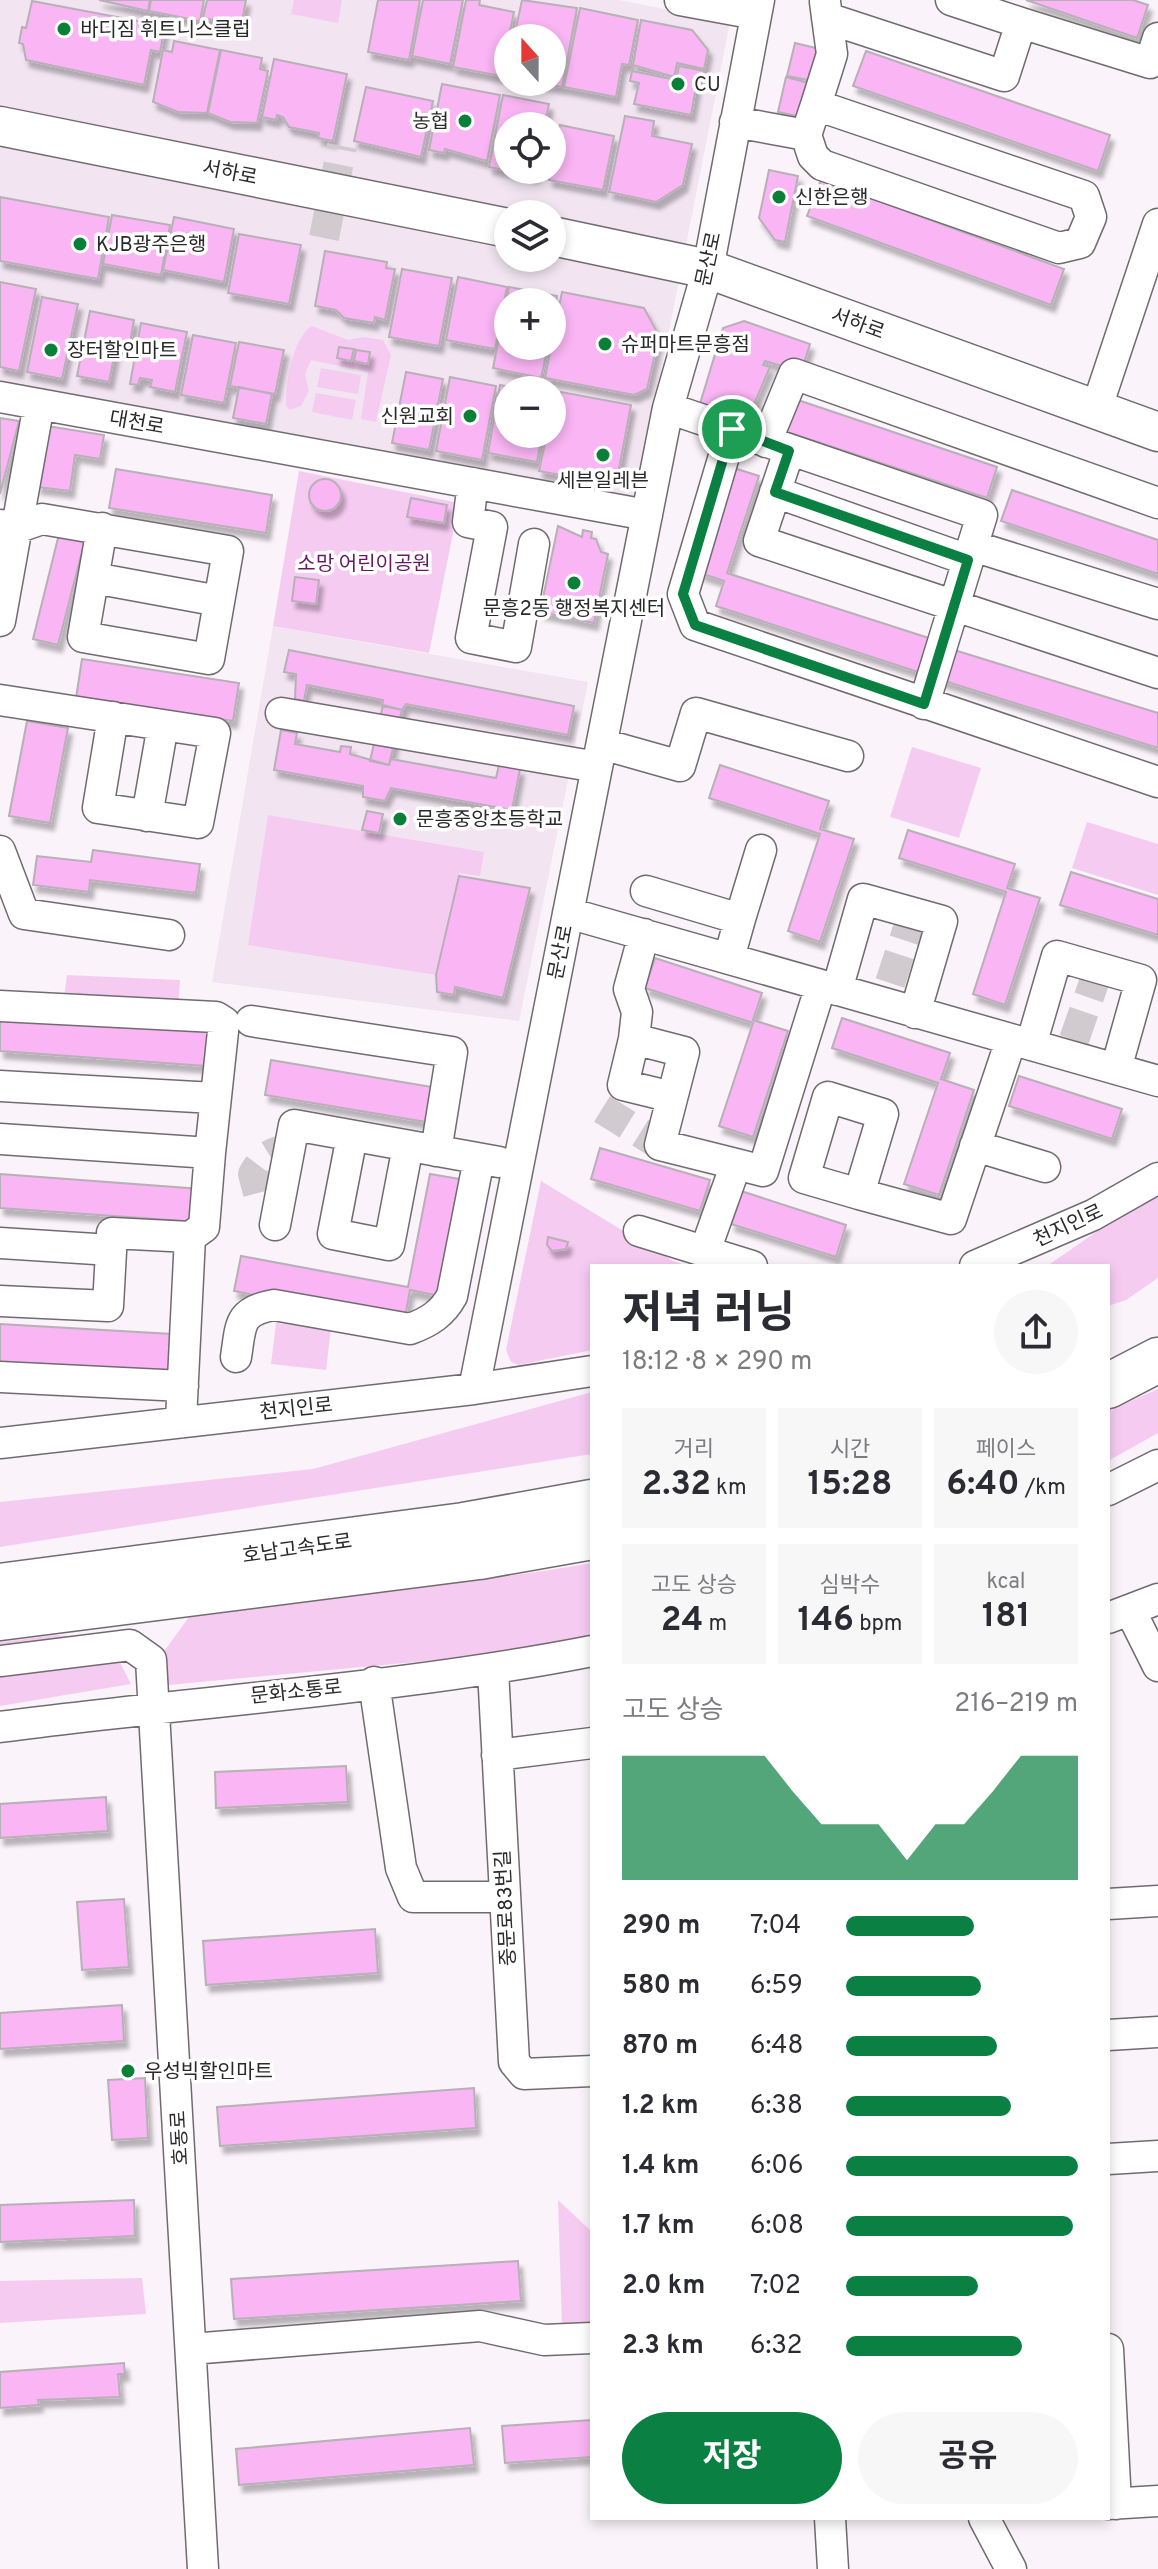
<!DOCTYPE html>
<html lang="ko">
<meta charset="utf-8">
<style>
body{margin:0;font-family:Overpass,"Noto Sans KR",sans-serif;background:#f7f7f7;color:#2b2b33;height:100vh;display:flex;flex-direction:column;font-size:30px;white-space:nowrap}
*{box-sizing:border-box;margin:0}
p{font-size:26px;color:#7c7c81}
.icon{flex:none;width:44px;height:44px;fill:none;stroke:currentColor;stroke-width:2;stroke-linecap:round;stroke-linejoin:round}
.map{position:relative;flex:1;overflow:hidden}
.drawer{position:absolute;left:590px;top:1264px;width:520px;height:1256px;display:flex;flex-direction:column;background:#fff;border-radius:0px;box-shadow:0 4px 12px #0003}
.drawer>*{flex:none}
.needle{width:52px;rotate:339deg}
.fabs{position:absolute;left:494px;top:24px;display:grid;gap:16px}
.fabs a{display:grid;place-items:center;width:72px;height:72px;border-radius:50%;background:#fff;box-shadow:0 4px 12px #0003;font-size:40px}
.pin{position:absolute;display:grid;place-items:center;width:68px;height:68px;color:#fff;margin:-34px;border:4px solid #fff;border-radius:50%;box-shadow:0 2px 8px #0007}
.round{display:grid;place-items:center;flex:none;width:84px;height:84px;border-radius:42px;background:#f7f7f7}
.headline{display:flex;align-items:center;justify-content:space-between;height:136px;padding:0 32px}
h1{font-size:44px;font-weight:700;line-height:60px}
.figures{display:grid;grid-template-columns:repeat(3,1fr);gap:12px;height:136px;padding:8px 32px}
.figures div{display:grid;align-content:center;border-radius:0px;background:#f7f7f7;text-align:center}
.figures b{font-size:34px;font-weight:700}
.figures small{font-size:22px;font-weight:400}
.figures p{font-size:22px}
.chart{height:224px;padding:16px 32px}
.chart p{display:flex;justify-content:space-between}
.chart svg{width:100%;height:144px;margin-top:8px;fill:#0b8043;opacity:.7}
.cta{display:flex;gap:16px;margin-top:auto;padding:16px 32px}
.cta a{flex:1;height:92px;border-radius:48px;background:#0b8043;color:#fff;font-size:32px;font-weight:700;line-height:92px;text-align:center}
.cta a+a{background:#f7f7f7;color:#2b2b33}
ul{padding:0 32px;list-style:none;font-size:26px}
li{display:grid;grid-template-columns:128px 96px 1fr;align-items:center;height:60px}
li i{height:20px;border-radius:10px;background:#0b8043}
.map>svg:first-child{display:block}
</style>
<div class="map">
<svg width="1158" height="2569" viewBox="0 0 1158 2569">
<defs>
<filter id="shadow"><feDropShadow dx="4" dy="7" stdDeviation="2" flood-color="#0004"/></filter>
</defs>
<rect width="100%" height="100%" fill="#faf3f9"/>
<path fill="#f2e5f1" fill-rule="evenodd" d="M0,0h619l111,22 -95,481 -635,-116zM508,38h44v44h-44zM508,126h44v44h-44zM508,214h44v44h-44zM508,302h44v44h-44zM508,390h44v44h-44z
M273,626l315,56 -69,339 -307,-39z"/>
<path fill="#f6cbf2" d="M294,0h48l-4,23 -47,-9z
M312,326l36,14 15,-3 20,3 8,15 -15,67 -15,-3 7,-47 -57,-12 -6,14 4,17 -8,15 -11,4 -4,-4c-1,-22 7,-69 26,-80z
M321,368l40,7 -3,19 -41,-7z
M316,393l40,7 -4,20 -40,-8z
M299,471l160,32 -30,150 -156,-27z
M912,747l69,21 -22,70 -69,-21z
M268,815l216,37 -4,24 -21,-3 -23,102 -188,-30z
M1087,822l71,22v51l-86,-27z
M67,975l113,5 -2,32 -115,-7z
M541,1181l132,80 15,5h-96v84l-73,15 -8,-3 -5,-12z
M1158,1189v89l-32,22 -18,6v-40h-61z
M276,1323l55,5 -5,42 -55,-6z
M1158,1389v44l-50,28v-50z
M592,1392v62l-592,93v-45l313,-33z
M592,1563v80l-14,4 -410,38 -3,-35 24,-33c134,-24 269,-30 403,-54z
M56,1635l52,4 23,45 -131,22v-64z
M558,2200l34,32v92l-30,3z
M142,2278l4,36 -146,9v-42z"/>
<path fill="#f9b5f4" stroke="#b7b0b6" stroke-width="2" filter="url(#shadow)" d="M99,0h51l-2,11z
M151,0h53l-4,21 -51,-10z
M207,0h39l-5,26 -38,-8z
M378,0h42l-11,60 -41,-8z
M423,0h40l-13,64 -38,-8z
M466,0h14l-1,5 35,7 -13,64 -48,-9z
M522,0l55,8 -15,79 -25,-5h15v-44h-38z
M1026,0h107l15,5 -11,33z
M32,1l133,25 -5,26 -9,-2 -7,35 -118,-25 -3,-16 -4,-1 3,-16 4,1z
M580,8l58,12 -9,45 -7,-1 -6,33 -52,-10z
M641,20l51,10 16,20 -4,19 -27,-6 -3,14 -41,-12z
M174,41l46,9 -13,63 -29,-1 -25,-10 10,-52 9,2z
M795,43l25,6 -7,32 -26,-5z
M221,50l41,8 -2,11 8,2 -11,52 -27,-1 -22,-9z
M866,51l244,84 -12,36 -245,-85z
M274,59l73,15 -14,67 -15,-3 1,-5 -30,-6 -6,-10 -6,-2 -1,5 -14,-3z
M679,66l25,5 -3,12 -4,-1 -6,33 -57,-11 5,-21 -9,-2 2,-10 44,9z
M786,77l26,7 -6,34 -28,-6z
M442,84l58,11 -13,66 -42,-12 -1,4 -15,-3z
M366,87l67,14 -12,56 -67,-16z
M503,95l46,9 -5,22h-36v44h28l-2,6 -45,-9z
M625,116l29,5 -2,15 40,8 -9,41 -27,17 -47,-10z
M560,125l54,11 -11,54 -54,-10z
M769,170l29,6 -13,66 -10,-2 -16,-22z
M821,180l243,89 -13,36 -244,-89z
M0,197l109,20 -11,62 -98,-18z
M112,215l58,10 -9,50 -58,-11z
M174,217l60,12 -10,53 -61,-12z
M239,234l62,11 -12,59 -61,-11z
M325,251l62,11 -1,6 9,1 -10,51 -10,-3 -1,6 -30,-5 -8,-8 -21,-4z
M402,269l50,9 -13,68 -50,-9z
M458,277l49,10 -12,62 -49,-9z
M0,282l36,7 -17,82 -19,-4z
M509,287l48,9 -5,28v-22h-44v44h40l-7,32 -48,-10z
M562,292l82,16 15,28 -12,53 -13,6 -89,-17z
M42,297l36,7 -16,75 -35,-7z
M90,311l44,9 -5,29 -13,-2 -7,35 -32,-6z
M744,321l66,23 -9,28 -36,-11 -2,4 7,2 -25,58 -46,-18 24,-79z
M141,323l46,9 -12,60 -25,-5 2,-7 -12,-2 -2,7 -8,-1z
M193,335l43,8 -12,60 -43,-8z
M239,342l45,8 -9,44 -45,-8z
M339,347l15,2 -3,12 -14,-3z
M356,350l14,2 -2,12 -14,-3z
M406,372l37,7 -14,71 -37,-7z
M450,377l46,9 -14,74 -46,-9z
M500,385l27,5h-19v44h34l-5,28 -49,-9z
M239,387l33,7 -6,30 -33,-6z
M561,392l70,13 -12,64 -23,13 -57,-11 8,-37h5v-26l6,1z
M792,398l205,69 -10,31 -206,-68z
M0,418l19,3 -19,73z
M47,426l57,9 -4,24 -25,-4 -5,36 -33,-4z
M734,468l25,8 -32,97 208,67 -11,34 -208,-68 8,-25 -24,-8z
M116,469l156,26 -6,38 -157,-25z
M309 495a16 16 0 1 1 32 0a16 16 0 1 1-32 0Z
M1012,490l146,50v34l-157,-53z
M411,498l36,7 -3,18 -37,-6z
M558,526l24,11 1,-7 9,2 -1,6 5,1 5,13 7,2 -14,69 -54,-11z
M59,534l26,6 -27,105 -25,-6z
M295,577l24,3 -3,24 -24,-3z
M951,649l207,64v35l-217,-68z
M289,650l285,56 -6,29 -162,-31 -4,6 -20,-4 1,-6 -76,-15 -3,16 -9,-2 1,-25 -12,-2z
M82,659l157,24 -6,38 -157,-23z
M383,705l19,5 -13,55 -19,-4z
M27,721l41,7 -18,95 -41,-7z
M281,730l16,3 -2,11 45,8 1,-6 10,1 -1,7 39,11 2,-6 105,19 3,-13 21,4 -8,41 -121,-22 -6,13 -22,-4v-11l-89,-16z
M720,765l109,36 -9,28 34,10 -34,103 -32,-11 32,-97 -111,-36z
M367,811l16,3 -4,19 -17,-3z
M908,830l107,34 -8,24 33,10 -35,107 -32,-11 33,-102 -107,-34z
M93,850l107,14 -4,29 -106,-13 -1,12 -56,-7 4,-29 54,6z
M1071,872l87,27v36l-98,-30z
M459,876l71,12 -27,110 -48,-11 -1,8 -17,-3 -1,-17z
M655,958l107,35 -9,27 35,11 -35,106 -34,-11 34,-103 -108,-35z
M0,1013l221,11 -2,43 -219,-16z
M842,1018l108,35 -9,26 33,11 -35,105 -35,-11 34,-101 -106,-35z
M271,1060l167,28 -6,35 -167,-28z
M1019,1076l103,33 -10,30 -103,-33z
M600,1148l110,32 -10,31 -109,-32z
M0,1174l201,15 -3,33 -198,-14z
M430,1174l36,6 -22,117 -34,-7 -6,33 -170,-32 7,-35 167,31z
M741,1191l105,34 -10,32 -105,-33z
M548,1237l20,5 -2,7 -14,2 -5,-6z
M0,1324l172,10 -3,42 -169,-10z
M346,1766l2,36 -132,6 -1,-36z
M106,1797l2,34 -108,7v-34z
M124,1899l5,68 -47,3 -5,-68z
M375,1929l3,44 -172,12 -3,-44z
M122,2005l2,36 -124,8v-36z
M145,2078l3,60 -36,2 -4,-60z
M474,2088l2,40 -256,18 -3,-39z
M134,2200l1,36 -135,6v-37z
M518,2261l3,40 -287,18 -3,-40z
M124,2363l1,11h-7l2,23 -82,3 1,5 -39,3v-36z
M592,2420v37l-87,6 -3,-37z
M470,2428l4,37 -235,20 -3,-36z"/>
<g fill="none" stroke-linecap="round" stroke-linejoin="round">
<path stroke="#d1cbd0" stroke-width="30" stroke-dasharray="30 15" stroke-linecap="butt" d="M324,238l18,-92
M890,983l23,-70
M1074,1040l25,-72
M602,1109l58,36
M258,1193l-5,-19c9,-16 18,-23 36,-25"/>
<defs>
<path id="minor" d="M680,0l76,14
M827,18l177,58 17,-53 -70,-23
M1021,23l129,40 8,-25
M816,105l16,-51 -7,-52
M735,122l71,13 7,21 9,9 237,83 21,-5 11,-26 -7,-21 -268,-91 -10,30
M0,397l647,118
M668,408l314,107 -58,189
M1096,410l62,-186
M732,429l-49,165 12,31 463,157
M766,442l28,-68 364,129
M789,451l-30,90 399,132
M473,483l-5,39 24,5 -21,111 45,9 18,-103
M775,492l193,68
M0,525l16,3 26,-9 186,32 -19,108 -126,-22 19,-109
M973,546l185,58
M94,578l125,23
M0,621l39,-217
M0,700c72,11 143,22 215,33l-17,90 -100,-15 15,-91
M281,713l316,54
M602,744l78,22 16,-53 152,43
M147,816l16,-91
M0,851l24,63 145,21
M646,891l94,28 -11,39
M568,913l590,168
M740,919l21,-69
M644,934l-15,55 8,23 -3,27 50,13 -24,93 76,19
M837,990l26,-91 79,22 -27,92
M0,1006l216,11 8,5 -14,131
M251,1021l201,31 -16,99
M634,1039l-11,46 49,12
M1031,1045l26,-89 84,24 -25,89
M0,1086l214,12
M828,1097l55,17 -24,80 -55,-16z
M352,1136l-19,98 56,11 19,-99
M0,1139l210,14 -6,74 -14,10
M975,1146l70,21
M859,1194l92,25 60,-179
M275,1225l19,-100 205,37
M639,1231l113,35
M0,1243l111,7
M705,1251l31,-87 27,7 58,-186
M975,1266l118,-51 65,-37
M0,1301l108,5 4,-73 78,4 -9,183
M236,1357c5,-32 2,-46 38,-52l136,24c19,-7 32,-15 42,-33l27,-137
M0,1377l183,9
M474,1389l194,-981 40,-139 51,-269
M0,1443l474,-54 118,-18
M1108,1490l50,-25
M1130,1610l28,56
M1108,1618l50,-19
M0,1661l130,-16 21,15 52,909
M493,1670l21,392 10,12 68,-3
M374,1682l27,186 12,29h92
M0,1727c197,-26 397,-38 592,-76
M497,1755l95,-12
M1108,1904l50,-3
M1108,2035l50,-3
M1108,2159l50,-3
M191,2349l289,-23 64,14 48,-2
M1108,2349l8,155
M1108,2504l50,-3
M830,2518l3,51
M984,2518l27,51"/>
<path id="major" d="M0,126l508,102
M552,236l156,33 450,163"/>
<path id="highway" d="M1108,1386l50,-26
M0,1586l464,-61 128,-23
M0,1618l479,-61 113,-20"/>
</defs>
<use href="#minor" stroke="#716b70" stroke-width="33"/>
<use href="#major" stroke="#716b70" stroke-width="41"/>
<use href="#highway" stroke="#716b70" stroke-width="47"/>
<use href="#minor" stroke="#fff" stroke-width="30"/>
<use href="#major" stroke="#fff" stroke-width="38"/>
<use href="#highway" stroke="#fff" stroke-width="44"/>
</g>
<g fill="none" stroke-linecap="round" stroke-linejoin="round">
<defs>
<path id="route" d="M732,429l57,22 -14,41 193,68 -44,144 -229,-79 -12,-31z"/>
</defs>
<use href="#route" stroke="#fff" stroke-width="16"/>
<use href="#route" stroke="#0b8043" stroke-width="10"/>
</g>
<g fill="#0a7f37" stroke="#fff" stroke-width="3">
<circle cx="64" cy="29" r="8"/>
<circle cx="678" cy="84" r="8"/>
<circle cx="465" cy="121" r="8"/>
<circle cx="779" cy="197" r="8"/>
<circle cx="80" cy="244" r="8"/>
<circle cx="605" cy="344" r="8"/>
<circle cx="51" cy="350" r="8"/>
<circle cx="470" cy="416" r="8"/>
<circle cx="603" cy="455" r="8"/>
<circle cx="574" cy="583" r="8"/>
<circle cx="400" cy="819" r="8"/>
<circle cx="128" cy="2071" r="8"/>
</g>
<g text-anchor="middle" stroke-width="7" stroke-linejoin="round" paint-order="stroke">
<g font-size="20" fill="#2b292b" stroke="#fff" text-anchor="start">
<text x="80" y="36">바디짐 휘트니스클럽</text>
<text x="694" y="91">CU</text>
<text x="449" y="128" text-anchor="end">농협</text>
<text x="795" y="204">신한은행</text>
<text x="96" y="251">KJB광주은행</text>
<text x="621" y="351">슈퍼마트문흥점</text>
<text x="67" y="357">장터할인마트</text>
<text x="454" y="423" text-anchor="end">신원교회</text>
<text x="603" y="487" text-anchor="middle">세븐일레븐</text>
<text x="574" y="615" text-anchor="middle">문흥2동 행정복지센터</text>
<text x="416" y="826">문흥중앙초등학교</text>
<text x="144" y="2078">우성빅할인마트</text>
</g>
<g font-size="20" fill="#2b292b" stroke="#fff">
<text transform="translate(230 172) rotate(11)" y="7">서하로</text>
<text transform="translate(708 259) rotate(-78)" y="7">문산로</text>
<text transform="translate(858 323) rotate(20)" y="7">서하로</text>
<text transform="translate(137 422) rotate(10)" y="7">대천로</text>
<text transform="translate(560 952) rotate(-79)" y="7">문산로</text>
<text transform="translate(1068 1225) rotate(-25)" y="7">천지인로</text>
<text transform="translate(296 1408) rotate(-6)" y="7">천지인로</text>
<text transform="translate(297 1548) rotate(-8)" y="7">호남고속도로</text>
<text transform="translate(296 1691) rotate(-6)" y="7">문화소통로</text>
<text transform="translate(505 1908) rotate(-93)" y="7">중문로83번길</text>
<text transform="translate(179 2138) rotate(-93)" y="7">호동로</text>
</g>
<g font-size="20" fill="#661864" stroke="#fff">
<text x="364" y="570">소망 어린이공원</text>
</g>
</g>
</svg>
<div class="fabs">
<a><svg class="needle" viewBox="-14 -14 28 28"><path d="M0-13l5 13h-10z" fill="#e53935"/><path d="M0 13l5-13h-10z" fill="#7c7c81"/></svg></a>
<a><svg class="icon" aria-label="locate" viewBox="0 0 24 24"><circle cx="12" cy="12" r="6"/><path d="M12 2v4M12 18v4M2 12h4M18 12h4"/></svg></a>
<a><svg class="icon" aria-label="layers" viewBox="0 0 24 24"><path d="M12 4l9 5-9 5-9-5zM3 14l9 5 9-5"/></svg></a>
<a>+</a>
<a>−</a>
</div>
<div class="pin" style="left:732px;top:429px;background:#1e9e55"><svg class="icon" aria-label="arrive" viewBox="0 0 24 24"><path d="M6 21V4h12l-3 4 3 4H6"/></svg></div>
<section class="drawer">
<div class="headline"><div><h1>저녁 러닝</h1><p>18:12 · 8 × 290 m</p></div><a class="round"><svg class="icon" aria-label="share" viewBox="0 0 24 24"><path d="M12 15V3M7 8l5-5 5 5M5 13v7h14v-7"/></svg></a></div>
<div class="figures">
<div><p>거리</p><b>2.32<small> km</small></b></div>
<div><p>시간</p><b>15:28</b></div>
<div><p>페이스</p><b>6:40<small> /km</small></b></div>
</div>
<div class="figures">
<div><p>고도 상승</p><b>24<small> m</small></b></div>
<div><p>심박수</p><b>146<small> bpm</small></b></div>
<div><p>kcal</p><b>181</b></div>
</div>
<div class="chart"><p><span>고도 상승</span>216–219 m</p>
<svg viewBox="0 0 160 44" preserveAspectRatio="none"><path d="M0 44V6L10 6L20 6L30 6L40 6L50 6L60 17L70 27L80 27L90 27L100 38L110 27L120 27L130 17L140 6L150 6L160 6V44z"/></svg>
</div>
<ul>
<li><b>290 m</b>7:04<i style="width:55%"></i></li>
<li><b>580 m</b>6:59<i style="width:58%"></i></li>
<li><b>870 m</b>6:48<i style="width:65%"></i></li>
<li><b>1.2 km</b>6:38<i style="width:71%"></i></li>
<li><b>1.4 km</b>6:06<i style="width:100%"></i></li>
<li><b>1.7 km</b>6:08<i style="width:98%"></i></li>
<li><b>2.0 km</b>7:02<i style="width:57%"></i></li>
<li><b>2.3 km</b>6:32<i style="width:76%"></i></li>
</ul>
<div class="cta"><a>저장</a><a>공유</a></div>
</section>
</div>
